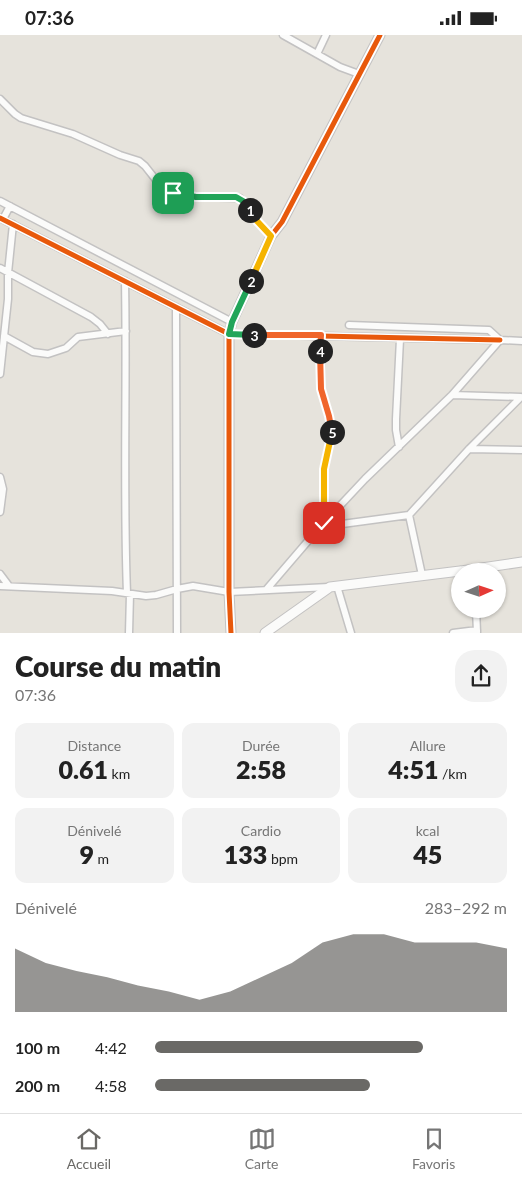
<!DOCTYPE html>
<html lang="fr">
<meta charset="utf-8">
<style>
body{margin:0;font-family:Lato,sans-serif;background:#f2f2f2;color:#222;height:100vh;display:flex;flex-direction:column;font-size:19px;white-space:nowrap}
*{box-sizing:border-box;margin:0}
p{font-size:16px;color:#767676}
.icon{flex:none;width:28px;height:28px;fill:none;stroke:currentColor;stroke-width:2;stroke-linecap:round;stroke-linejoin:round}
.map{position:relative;height:598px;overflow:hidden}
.drawer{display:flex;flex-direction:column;background:#fff;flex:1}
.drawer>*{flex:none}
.needle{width:32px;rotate:87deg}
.tools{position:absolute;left:451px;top:528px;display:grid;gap:10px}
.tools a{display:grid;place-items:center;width:55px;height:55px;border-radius:50%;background:#fff;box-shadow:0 1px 4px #0004;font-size:25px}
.pin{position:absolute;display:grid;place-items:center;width:42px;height:42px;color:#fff;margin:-21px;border-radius:10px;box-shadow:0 2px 8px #0006}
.km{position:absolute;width:25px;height:25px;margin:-12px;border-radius:50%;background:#222;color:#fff;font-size:14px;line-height:25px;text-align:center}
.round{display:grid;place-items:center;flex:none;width:52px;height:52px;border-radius:20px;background:#f2f2f2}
.overview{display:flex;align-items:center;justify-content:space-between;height:85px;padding:0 15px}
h1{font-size:28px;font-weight:800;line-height:38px}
.figures{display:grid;grid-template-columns:repeat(3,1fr);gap:8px;height:85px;padding:5px 15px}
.figures div{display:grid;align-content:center;border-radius:12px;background:#f2f2f2;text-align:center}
.figures b{font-size:25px;font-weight:800}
.figures small{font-size:14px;font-weight:400}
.figures p{font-size:14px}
.chart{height:140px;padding:10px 15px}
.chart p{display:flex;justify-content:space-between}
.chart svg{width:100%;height:90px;margin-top:5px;fill:#6a6966;opacity:.7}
ul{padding:0 15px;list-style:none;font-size:16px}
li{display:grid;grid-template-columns:80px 60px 1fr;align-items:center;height:38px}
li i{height:12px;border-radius:6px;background:#6a6966}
.status{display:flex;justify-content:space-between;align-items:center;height:35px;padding:0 25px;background:#fff;direction:ltr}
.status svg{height:14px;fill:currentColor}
.menu{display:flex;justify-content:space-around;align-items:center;height:70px;border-top:1px solid #e0e0e0;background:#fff;font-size:14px;color:#767676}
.menu a{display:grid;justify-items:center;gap:2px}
.menu .current{color:#6a6966}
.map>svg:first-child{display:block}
</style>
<div class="status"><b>07:36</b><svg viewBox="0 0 49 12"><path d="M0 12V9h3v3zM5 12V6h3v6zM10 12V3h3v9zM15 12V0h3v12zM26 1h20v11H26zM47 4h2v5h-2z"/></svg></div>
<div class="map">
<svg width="522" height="598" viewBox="0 0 522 598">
<rect width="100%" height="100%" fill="#e6e3dc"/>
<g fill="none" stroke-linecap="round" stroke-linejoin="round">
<defs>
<path id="street" d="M283,0l57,32 19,7
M317,19l9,-19
M0,64l15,15 6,4 52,16 47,21 19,6 6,5 15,19 13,8 23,4 44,1 17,23 14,15
M0,166l232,121
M0,183l229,116 271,6
M3,184l7,-13
M0,233l91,49 9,7 8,10
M125,246c2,104 -2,208 2,312
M176,272l1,326
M349,290l140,5 11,10
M4,301l29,16 15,2 18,-6 12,-11 48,-6
M321,301v53l8,27 3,15 -8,38v54
M0,339l8,-75v-26l5,-49
M399,412l-3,-17v-11l4,-80
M469,414l53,1
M0,442l3,12 -3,23
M409,480l60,-66 52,-52 -69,-2
M320,492l89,-12 13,60
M0,539l9,12
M0,551l112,5 34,5 10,-1 21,-6 16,-3 36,6 100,-5
M337,551l14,47
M266,555l54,-63 45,-48 87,-84 48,-55 22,1
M476,574l1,23
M129,598l1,-39
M453,598l24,-3"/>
<path id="secondary" d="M461,536l61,-9
M231,598l-2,-41v-258l3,-12 39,-86 11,-14 98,-187
M265,598l65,-46 130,-16"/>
</defs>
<use href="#street" stroke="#c3c2c2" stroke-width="9"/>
<use href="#secondary" stroke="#c3c2c2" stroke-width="11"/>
<use href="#street" stroke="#fbfbfa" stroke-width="6"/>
<use href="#secondary" stroke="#fbfbfa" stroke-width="9"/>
<defs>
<path id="cycleway" d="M0,183l229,116 271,6
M231,598l-2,-41v-258l3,-12 39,-86 11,-14 98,-187"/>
</defs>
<use href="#cycleway" stroke="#fff" stroke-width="8"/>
<use href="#cycleway" stroke="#e8590c" stroke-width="5"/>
</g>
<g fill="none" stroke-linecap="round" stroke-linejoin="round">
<defs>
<path id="split-1" d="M173,158l23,4h40l7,4 7,9"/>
<path id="split-2" d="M250,175l7,11 14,15 -20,45"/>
<path id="split-3" d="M251,246l-19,41 -3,12 25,1"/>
<path id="split-4" d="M254,300h67l-1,16"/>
<path id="split-5" d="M320,316l1,38 8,27 3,16"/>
<path id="split-6" d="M324,488v-54l8,-37"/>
</defs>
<use href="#split-1" stroke="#fff" stroke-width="10"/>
<use href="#split-2" stroke="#fff" stroke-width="10"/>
<use href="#split-3" stroke="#fff" stroke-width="10"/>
<use href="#split-4" stroke="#fff" stroke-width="10"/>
<use href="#split-5" stroke="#fff" stroke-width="10"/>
<use href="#split-6" stroke="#fff" stroke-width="10"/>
<use href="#split-1" stroke="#22a559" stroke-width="6"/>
<use href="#split-2" stroke="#f5b400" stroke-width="6"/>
<use href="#split-3" stroke="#22a559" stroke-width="6"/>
<use href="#split-4" stroke="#f0652b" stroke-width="6"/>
<use href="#split-5" stroke="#f0652b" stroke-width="6"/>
<use href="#split-6" stroke="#f5b400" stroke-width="6"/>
</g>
</svg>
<div class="tools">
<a><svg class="needle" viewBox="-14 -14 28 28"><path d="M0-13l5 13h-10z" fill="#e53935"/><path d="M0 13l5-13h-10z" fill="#767676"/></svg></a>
</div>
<div class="pin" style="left:173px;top:158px;background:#1e9e55"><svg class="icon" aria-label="arrive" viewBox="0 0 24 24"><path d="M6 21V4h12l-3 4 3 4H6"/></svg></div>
<div class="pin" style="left:324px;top:488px;background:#d93025"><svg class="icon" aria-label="check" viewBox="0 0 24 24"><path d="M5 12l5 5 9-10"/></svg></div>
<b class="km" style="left:250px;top:175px">1</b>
<b class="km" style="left:251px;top:246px">2</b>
<b class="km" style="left:254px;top:300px">3</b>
<b class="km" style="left:320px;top:316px">4</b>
<b class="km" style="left:332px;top:397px">5</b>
</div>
<section class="drawer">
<div class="overview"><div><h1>Course du matin</h1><p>07:36</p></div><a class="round"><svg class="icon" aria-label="share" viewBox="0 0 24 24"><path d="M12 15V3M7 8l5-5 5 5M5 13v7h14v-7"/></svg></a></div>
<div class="figures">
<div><p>Distance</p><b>0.61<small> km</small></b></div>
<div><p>Durée</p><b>2:58</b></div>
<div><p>Allure</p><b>4:51<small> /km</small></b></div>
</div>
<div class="figures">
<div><p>Dénivelé</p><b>9<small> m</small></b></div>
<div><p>Cardio</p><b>133<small> bpm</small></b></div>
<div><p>kcal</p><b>45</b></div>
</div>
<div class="chart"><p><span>Dénivelé</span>283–292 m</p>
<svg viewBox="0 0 160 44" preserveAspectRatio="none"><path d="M0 44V13L10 20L20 24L30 27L40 31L50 34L60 38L70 34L80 27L90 20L100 10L110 6L120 6L130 10L140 10L150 10L160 13V44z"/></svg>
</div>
<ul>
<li><b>100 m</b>4:42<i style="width:76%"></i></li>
<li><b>200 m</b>4:58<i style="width:61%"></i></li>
</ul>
</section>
<nav class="menu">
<a class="current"><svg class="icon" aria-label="home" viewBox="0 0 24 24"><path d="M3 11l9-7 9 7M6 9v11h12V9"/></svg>Accueil</a>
<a><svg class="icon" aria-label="map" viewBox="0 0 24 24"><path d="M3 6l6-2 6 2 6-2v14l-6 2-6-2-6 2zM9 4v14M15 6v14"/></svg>Carte</a>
<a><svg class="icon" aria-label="saved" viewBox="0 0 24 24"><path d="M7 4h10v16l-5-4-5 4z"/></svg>Favoris</a>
</nav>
